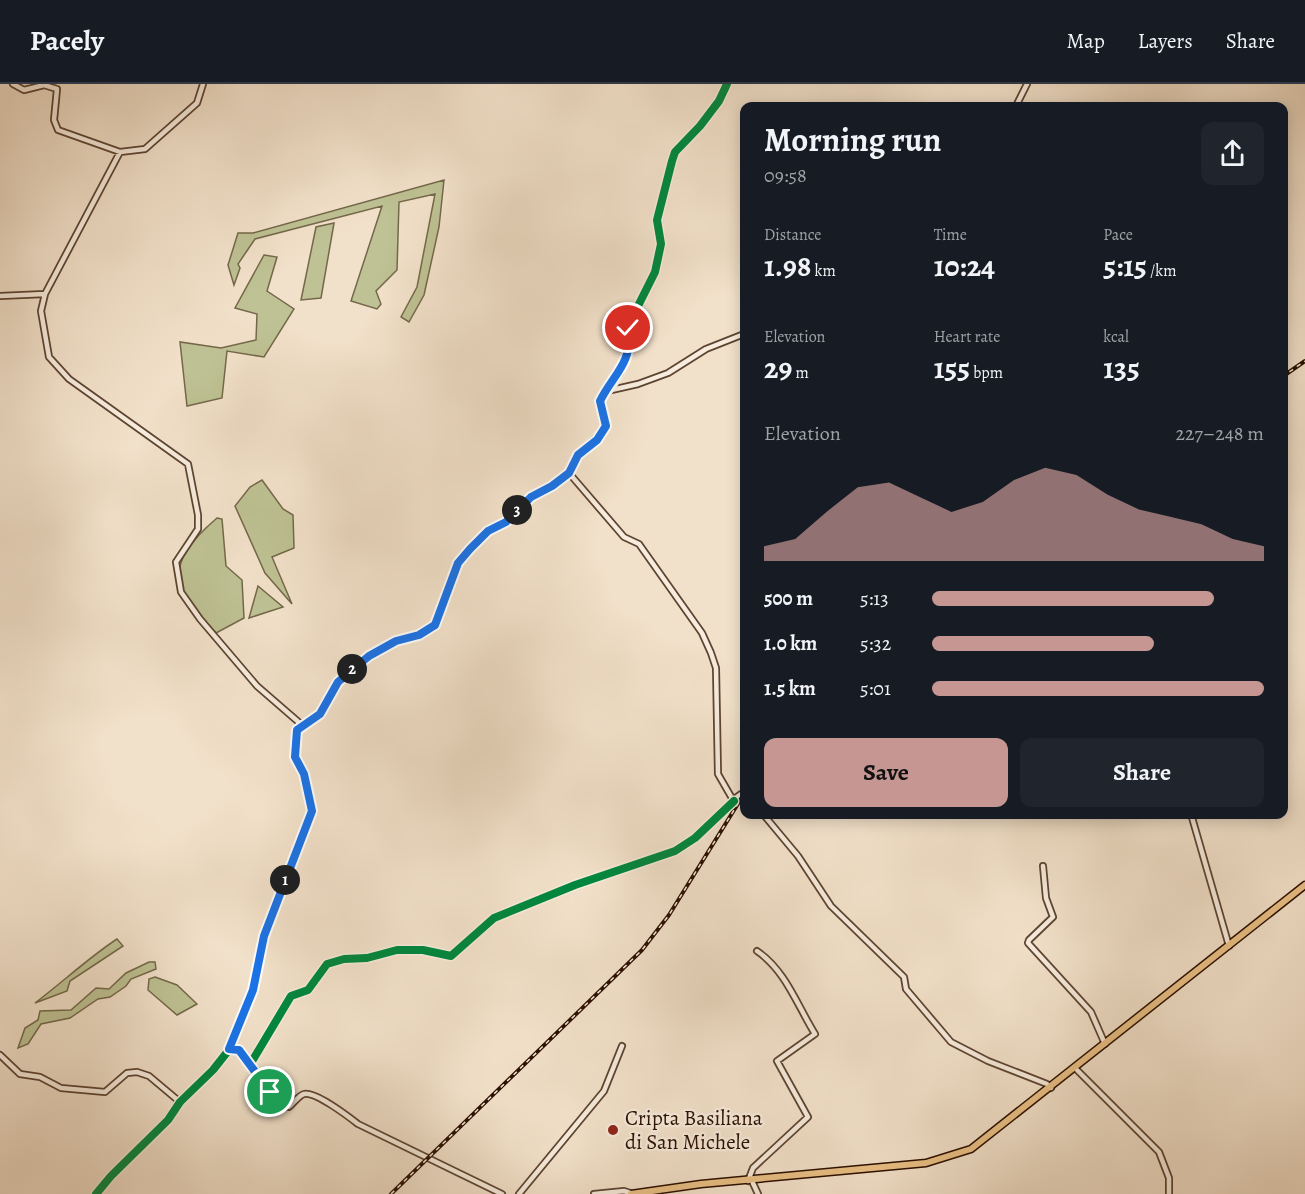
<!DOCTYPE html>
<meta charset="utf-8">
<style>
body{margin:0;font-family:Alegreya,serif;background:#20242c;color:#f1f3f6;height:100vh;display:flex;flex-direction:column;font-size:22px;white-space:nowrap}
*{box-sizing:border-box;margin:0}
p{font-size:20px;color:#9ea1a6}
.icon{flex:none;width:33px;height:33px;fill:none;stroke:currentColor;stroke-width:2;stroke-linecap:round;stroke-linejoin:round}
.map{position:relative;flex:1;overflow:hidden}
.sheet{position:absolute;left:740px;top:18px;width:548px;height:717px;display:flex;flex-direction:column;background:#171b24;border-radius:12px;box-shadow:0 3px 15px #0003}
.sheet>*{flex:none}
.pin{position:absolute;display:grid;place-items:center;width:51px;height:51px;color:#fff;margin:-26px;border:3px solid #fff;border-radius:50%;box-shadow:0 2px 6px #0007}
.km{position:absolute;width:30px;height:30px;margin:-15px;border-radius:50%;background:#222;color:#fff;font-size:16px;line-height:30px;text-align:center}
.round{display:grid;place-items:center;flex:none;width:63px;height:63px;border-radius:12px;background:#20242c}
.headline{display:flex;align-items:center;justify-content:space-between;height:102px;padding:0 24px}
h1{font-size:33px;font-weight:600;line-height:45px}
.metrics{display:grid;grid-template-columns:repeat(3,1fr);gap:9px;height:102px;padding:6px 24px}
.metrics div{display:grid;align-content:center}
.metrics b{font-size:30px;font-weight:600}
.metrics small{font-size:16px;font-weight:400}
.metrics p{font-size:16px}
.chart{height:168px;padding:12px 24px}
.chart p{display:flex;justify-content:space-between}
.chart svg{width:100%;height:108px;margin-top:6px;fill:#c59692;opacity:.7}
.button{display:flex;gap:12px;margin-top:auto;padding:12px 24px}
.button a{flex:1;height:69px;border-radius:12px;background:#c59692;color:#111;font-size:24px;font-weight:600;line-height:69px;text-align:center}
.button a+a{background:#20242c;color:#f1f3f6}
ul{padding:0 24px;list-style:none;font-size:20px}
li{display:grid;grid-template-columns:96px 72px 1fr;align-items:center;height:45px}
li i{height:15px;border-radius:8px;background:#c59692}
header{display:flex;align-items:center;gap:36px;box-sizing:border-box;height:84px;padding:0 30px;background:#171b24;border-bottom:2px solid #363941}
header strong{font-size:28px}
nav{display:flex;gap:33px;margin-inline-start:auto;font-size:21px}
.map>svg:first-child{display:block}
</style>
<header>
<strong>Pacely</strong>
<nav><a>Map</a><a>Layers</a><a>Share</a></nav>
</header>
<div class="map">
<svg width="1305" height="1110" viewBox="0 0 1305 1110">
<rect width="100%" height="100%" fill="#f2e1ca"/>
<filter id="stains"><feTurbulence type="fractalNoise" baseFrequency=".00333" numOctaves="4"/><feColorMatrix values="0 0 0 0 .2 0 0 0 0 .09 0 0 0 0 .02 0 0 0 .5 -.17"/></filter>
<radialGradient id="worn" r=".72"><stop offset=".6" stop-color="#630" stop-opacity="0"/><stop offset="1" stop-color="#630" stop-opacity=".3"/></radialGradient>
<path fill="#bec294" stroke="#74684a" stroke-width="1.5" d="M444,96l-5,47 -15,68 -15,27 -8,-5 16,-30 18,-93 -36,8 -2,68 -21,21 5,13 -4,5 -26,-8 31,-95 -127,33 -17,25 2,4 -6,17 -6,-20 10,-32h15z
M334,139l-13,75 -20,2 15,-73z
M264,171l13,2 -10,34 27,18 -30,48 -37,-6 -5,47 -35,8 -7,-64 41,6 35,-8 1,-26 -22,-6z
M262,396l21,29 10,6 1,33 -22,9 20,47 -27,-31 -30,-67 15,-19z
M217,434l5,1 4,47 16,14 2,38 -28,15c-9,-10 -30,-28 -34,-40 -13,-31 14,-57 35,-75z
M258,502l25,21 -34,11z
M117,855l6,7 -53,35 -3,10 -32,12c28,-21 53,-45 82,-64z
M149,878h6l1,7 -25,10 -5,7 -16,11 -12,2 -28,19 -29,6 -13,20 -10,4 7,-20 13,-8 2,-9 31,-1 25,-22 13,1 17,-16z
M155,893l22,8 20,19 -20,11 -29,-25 1,-11z"/>
<g fill="none" stroke-linecap="round" stroke-linejoin="round">
<defs>
<path id="minor" d="M13,0l11,6 20,-5 13,4 -3,31 4,10 62,22
M1016,22l11,-22
M45,210l-4,17 8,46 20,22 119,85 10,51v14l-22,33 5,30 19,27 57,67 45,39
M0,212l45,-2 75,-142 25,-3 52,-46 6,-19
M607,307l31,-7 30,-11 38,-24 38,-15
M569,389l55,64 15,7 63,89 9,20 5,15 2,106 15,26 8,-6 3,1
M763,730l35,42 33,50 73,71 2,12 45,53 37,19 59,23 4,4
M1191,730l38,132
M1043,782l3,32 7,19 -24,23 -1,3 63,69 14,32
M229,965l10,1c12,13 35,55 50,57 5,-4 9,-11 15,-13 11,-3 45,23 54,30l144,70
M0,971l20,19 20,3 21,11 44,4 22,-19 10,-1 12,4 31,26
M251,979l40,-67 17,-6 19,-26 17,-5 23,-1 30,-8h26l28,6 43,-38 81,-33 100,-34 20,-13 39,-37
M1075,984l84,84 10,26v16
M748,1097l5,-13 55,-51 -31,-56 38,-27c-18,-29 -29,-63 -58,-83
M752,1097l6,13
M96,1110l15,-18 57,-56 12,-18 33,-32 15,-19 25,-61 11,-54 48,-125 -8,-37 -9,-17 2,-27 23,-16 18,-32 31,-27 27,-14 23,-6 16,-10 23,-62 12,-14 18,-18 17,-9 26,-25 21,-11 17,-13 8,-18 27,-24 2,-9 -6,-21 20,-28 8,-19 2,-32 25,-50 6,-28 -4,-24 15,-59 3,-9 25,-26 19,-25 8,-17
M519,1110l85,-103 18,-45
M594,1110l30,-3 9,3"/>
<path id="major" d="M631,1110l70,-10 225,-21 45,-14 334,-264"/>
</defs>
<use href="#minor" stroke="#5d4432" stroke-width="8"/>
<use href="#major" stroke="#2b0f00" stroke-width="9"/>
<use href="#minor" stroke="#f7ecdd" stroke-width="4.5"/>
<use href="#major" stroke="#e9c085" stroke-width="6"/>
<defs>
<path id="rail" d="M1282,293l23,-16
M391,1110l251,-244 27,-35 75,-121"/>
</defs>
<use href="#rail" stroke="#2b0f00" stroke-width="4"/>
<use href="#rail" stroke="#f7ecdd" stroke-width="1.5" stroke-dasharray="4.5" stroke-linecap="butt"/>
<defs>
<path id="cycleway" d="M251,979l40,-67 17,-6 19,-26 17,-5 23,-1 30,-8h26l28,6 43,-38 81,-33 100,-34 20,-13 39,-37
M96,1110l15,-18 57,-56 12,-18 33,-32 15,-19 25,-61 11,-54 48,-125 -8,-37 -9,-17 2,-27 23,-16 18,-32 31,-27 27,-14 23,-6 16,-10 23,-62 12,-14 18,-18 17,-9 26,-25 21,-11 17,-13 8,-18 27,-24 2,-9 -6,-21 20,-28 8,-19 2,-32 25,-50 6,-28 -4,-24 15,-59 3,-9 25,-26 19,-25 8,-17"/>
</defs>
<use href="#cycleway" stroke="#f7ecdd" stroke-width="11"/>
<use href="#cycleway" stroke="#00873e" stroke-width="8"/>
</g>
<g fill="none" stroke-linecap="round" stroke-linejoin="round">
<defs>
<path id="route" d="M270,1008l-31,-42 -10,-1 24,-59 11,-54 48,-125 -8,-37 -9,-17 2,-27 23,-16 18,-32 31,-26 27,-15 23,-6 16,-10 23,-62 12,-14 18,-18 18,-9 25,-25 21,-11 17,-13 9,-18 19,-15 9,-14 -6,-25c14,-28 33,-37 28,-73"/>
</defs>
<use href="#route" stroke="#fff" stroke-width="12"/>
<use href="#route" stroke="#1a73e8" stroke-width="8"/>
</g>
<circle fill="#8f2418" stroke="#f7ecdd" stroke-width="2" cx="613" cy="1046" r="6"/>
<g text-anchor="middle" stroke-width="4.5" stroke-linejoin="round" paint-order="stroke">
<g font-size="21" fill="#2b0f00" stroke="#f7ecdd" text-anchor="start">
<text x="625" y="1041">Cripta Basiliana<tspan x="625" dy="24">di San Michele</tspan></text>
</g>
</g>
<rect width="100%" height="100%" filter="url(#stains)"/>
<rect width="100%" height="100%" fill="url(#worn)"/>
</svg>
<div class="pin" style="left:270px;top:1008px;background:#1e9e55"><svg class="icon" aria-label="arrive" viewBox="0 0 24 24"><path d="M6 21V4h12l-3 4 3 4H6"/></svg></div>
<div class="pin" style="left:628px;top:244px;background:#d93025"><svg class="icon" aria-label="check" viewBox="0 0 24 24"><path d="M5 12l5 5 9-10"/></svg></div>
<b class="km" style="left:285px;top:796px">1</b>
<b class="km" style="left:352px;top:585px">2</b>
<b class="km" style="left:517px;top:426px">3</b>
<section class="sheet">
<div class="headline"><div><h1>Morning run</h1><p>09:58</p></div><a class="round"><svg class="icon" aria-label="share" viewBox="0 0 24 24"><path d="M12 15V3M7 8l5-5 5 5M5 13v7h14v-7"/></svg></a></div>
<div class="metrics">
<div><p>Distance</p><b>1.98<small> km</small></b></div>
<div><p>Time</p><b>10:24</b></div>
<div><p>Pace</p><b>5:15<small> /km</small></b></div>
</div>
<div class="metrics">
<div><p>Elevation</p><b>29<small> m</small></b></div>
<div><p>Heart rate</p><b>155<small> bpm</small></b></div>
<div><p>kcal</p><b>135</b></div>
</div>
<div class="chart"><p><span>Elevation</span>227–248 m</p>
<svg viewBox="0 0 160 44" preserveAspectRatio="none"><path d="M0 44V38L10 35L20 24L30 14L40 12L50 18L60 24L70 20L80 11L90 6L100 9L110 17L120 23L130 26L140 29L150 35L160 38V44z"/></svg>
</div>
<ul>
<li><b>500 m</b>5:13<i style="width:85%"></i></li>
<li><b>1.0 km</b>5:32<i style="width:67%"></i></li>
<li><b>1.5 km</b>5:01<i style="width:100%"></i></li>
</ul>
<div class="button"><a>Save</a><a>Share</a></div>
</section>
</div>
